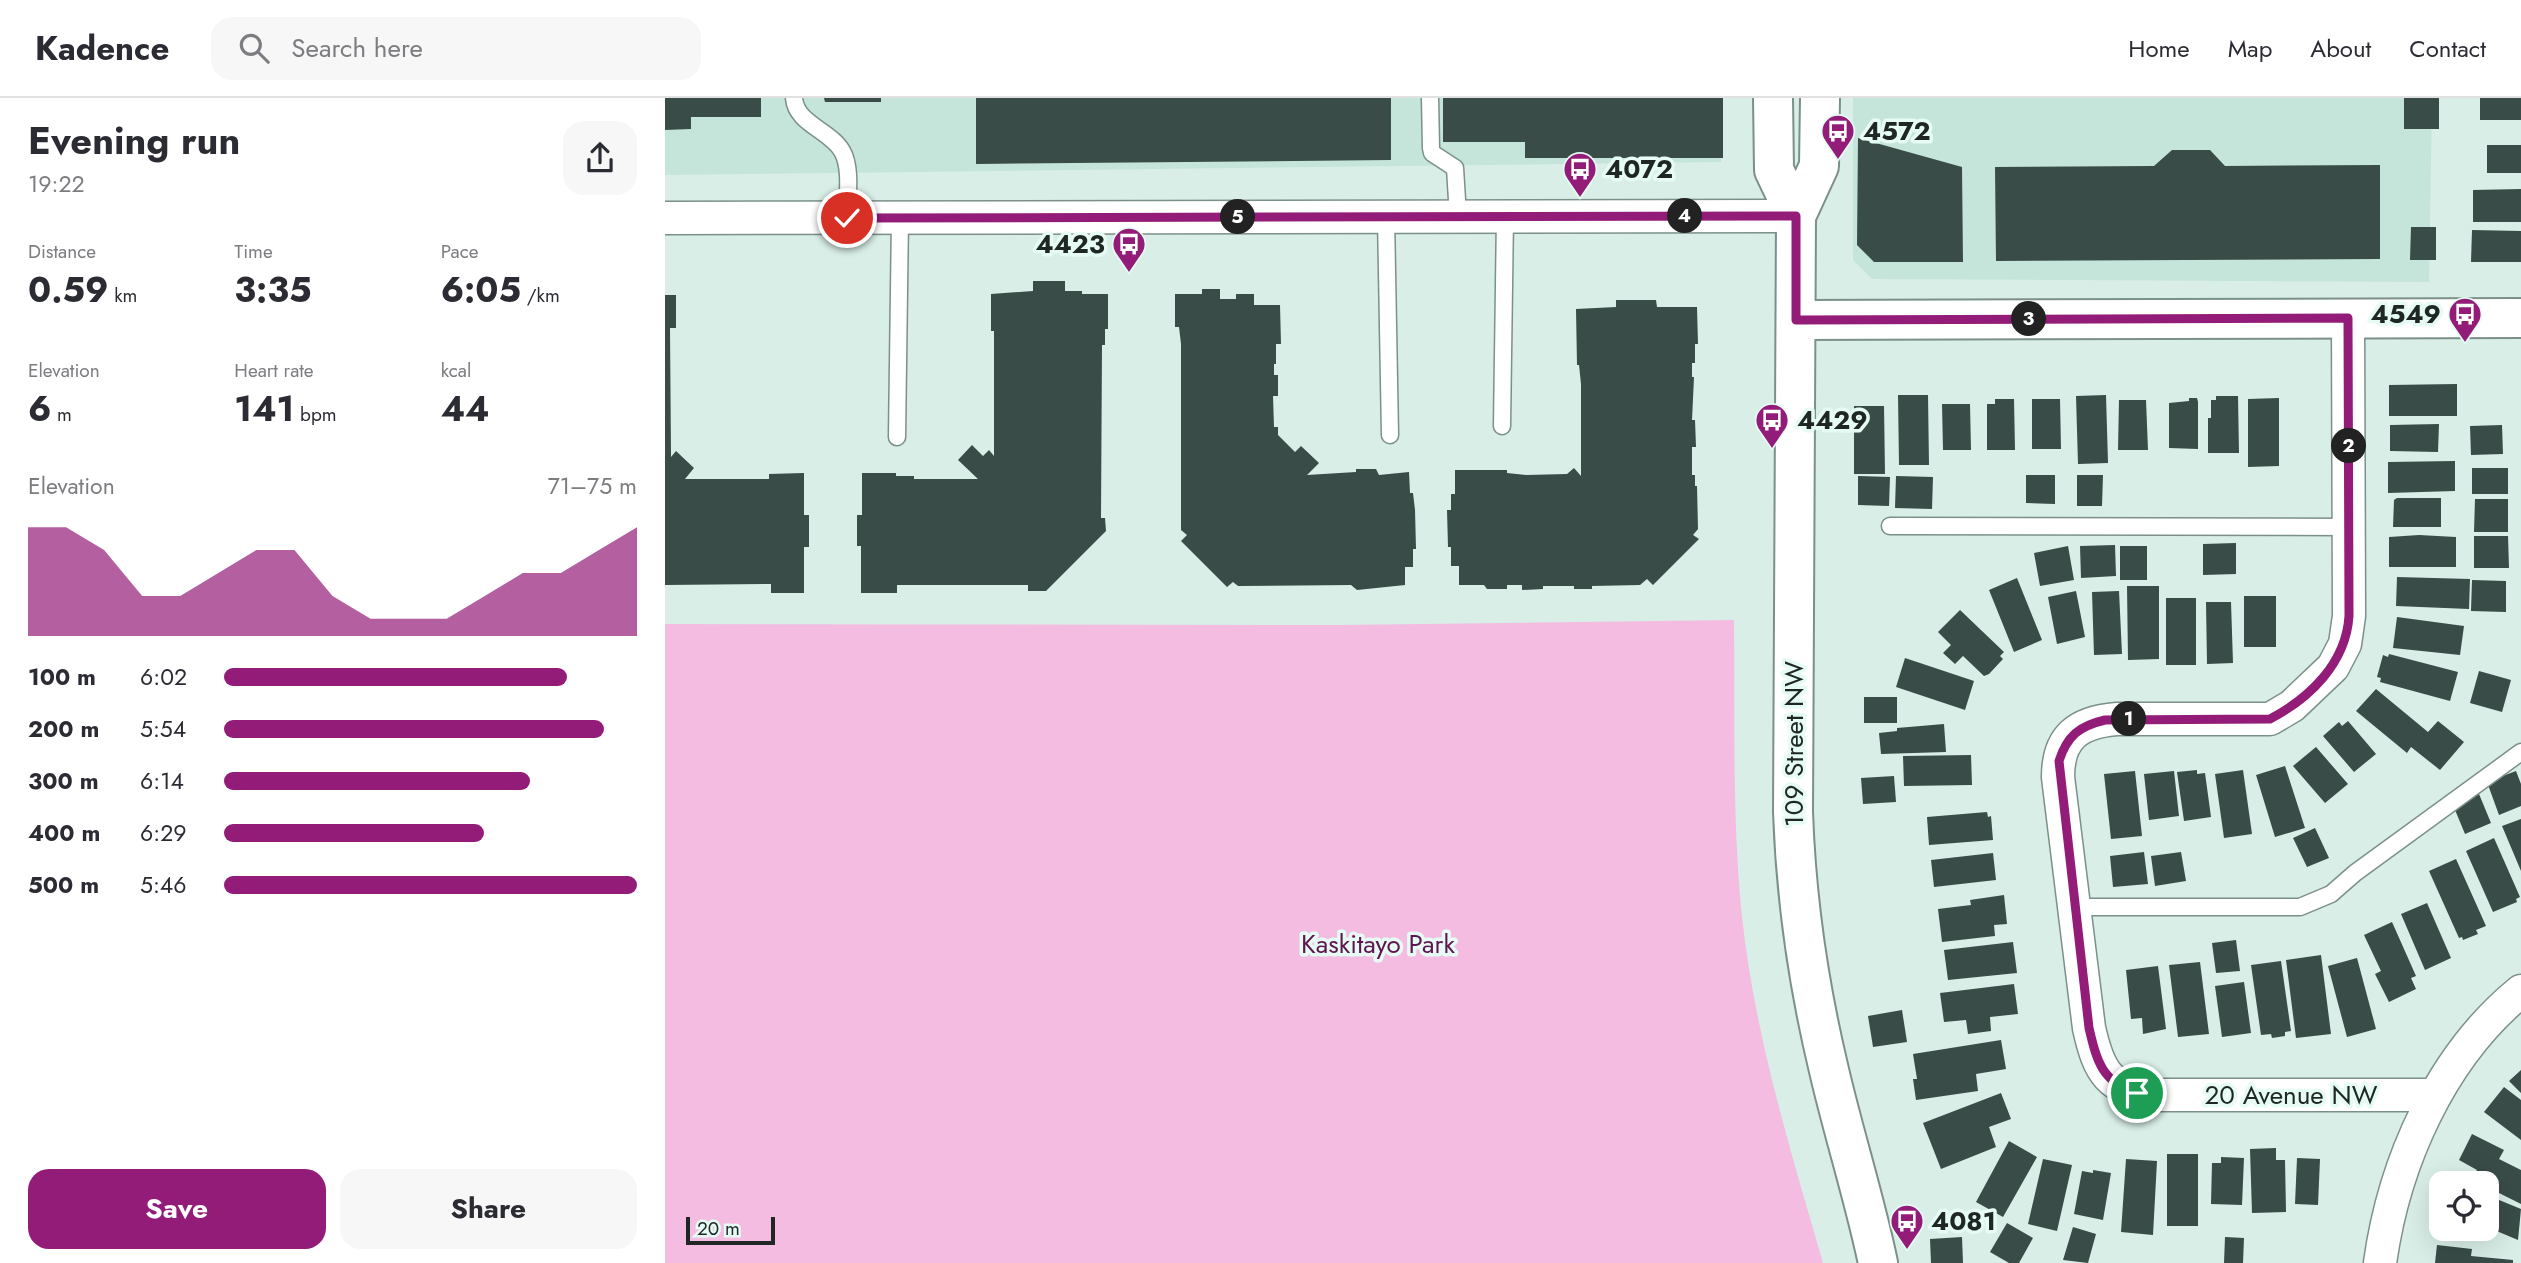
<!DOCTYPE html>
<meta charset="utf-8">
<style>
body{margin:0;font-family:Jost,sans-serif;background:#f7f7f7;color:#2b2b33;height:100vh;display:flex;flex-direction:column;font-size:26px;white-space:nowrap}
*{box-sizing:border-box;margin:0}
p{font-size:23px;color:#7c7c81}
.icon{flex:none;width:38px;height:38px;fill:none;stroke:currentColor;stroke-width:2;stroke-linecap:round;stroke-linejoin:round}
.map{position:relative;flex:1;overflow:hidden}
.drawer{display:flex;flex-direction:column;background:#fff;width:665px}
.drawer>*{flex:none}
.controls{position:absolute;left:1764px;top:1073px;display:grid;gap:14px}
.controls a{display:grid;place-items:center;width:70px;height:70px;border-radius:14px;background:#fff;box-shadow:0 7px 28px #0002;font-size:35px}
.scale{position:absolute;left:21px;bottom:18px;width:89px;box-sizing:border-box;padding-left:7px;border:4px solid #1f2724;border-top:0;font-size:19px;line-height:24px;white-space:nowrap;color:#1f2724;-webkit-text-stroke:5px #e5fbf4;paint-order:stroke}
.pin{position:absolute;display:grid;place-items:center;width:60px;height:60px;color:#fff;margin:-30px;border:4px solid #fff;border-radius:50%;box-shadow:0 2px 7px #0007}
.km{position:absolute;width:35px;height:35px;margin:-18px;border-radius:50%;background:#222;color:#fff;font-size:19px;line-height:35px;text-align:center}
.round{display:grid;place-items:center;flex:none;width:74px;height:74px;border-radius:21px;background:#f7f7f7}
.headline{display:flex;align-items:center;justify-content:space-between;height:119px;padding:0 28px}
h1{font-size:38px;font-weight:700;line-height:52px}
.metrics{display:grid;grid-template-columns:repeat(3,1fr);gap:10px;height:119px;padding:7px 28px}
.metrics div{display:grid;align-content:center}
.metrics b{font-size:35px;font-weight:700}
.metrics small{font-size:19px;font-weight:400}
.metrics p{font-size:19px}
.chart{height:196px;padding:14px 28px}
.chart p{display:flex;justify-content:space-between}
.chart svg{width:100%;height:126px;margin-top:7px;fill:#931c79;opacity:.7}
.cta{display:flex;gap:14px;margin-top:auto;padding:14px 28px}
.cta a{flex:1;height:80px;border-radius:21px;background:#931c79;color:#fff;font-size:28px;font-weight:700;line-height:80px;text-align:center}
.cta a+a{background:#f7f7f7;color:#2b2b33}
ul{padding:0 28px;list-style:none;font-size:23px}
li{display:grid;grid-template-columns:112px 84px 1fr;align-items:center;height:52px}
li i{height:18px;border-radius:9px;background:#931c79}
header{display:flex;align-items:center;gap:42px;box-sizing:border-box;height:98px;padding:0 35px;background:#fff;border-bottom:2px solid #e1e1e2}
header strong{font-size:33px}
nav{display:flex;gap:38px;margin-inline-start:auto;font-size:24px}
.search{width:490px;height:63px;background:#f7f7f7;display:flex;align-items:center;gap:18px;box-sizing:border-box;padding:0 24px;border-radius:21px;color:#7c7c81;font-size:26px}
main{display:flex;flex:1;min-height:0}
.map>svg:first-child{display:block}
</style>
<header>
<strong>Kadence</strong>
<div class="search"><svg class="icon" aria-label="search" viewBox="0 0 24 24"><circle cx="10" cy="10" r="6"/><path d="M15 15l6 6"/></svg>Search here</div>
<nav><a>Home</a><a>Map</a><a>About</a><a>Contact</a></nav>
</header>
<main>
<section class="drawer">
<div class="headline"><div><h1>Evening run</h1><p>19:22</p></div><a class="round"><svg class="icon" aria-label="share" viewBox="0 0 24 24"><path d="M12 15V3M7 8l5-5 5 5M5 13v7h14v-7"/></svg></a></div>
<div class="metrics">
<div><p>Distance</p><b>0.59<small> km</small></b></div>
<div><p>Time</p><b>3:35</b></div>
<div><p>Pace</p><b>6:05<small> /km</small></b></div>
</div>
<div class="metrics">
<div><p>Elevation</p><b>6<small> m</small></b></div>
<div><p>Heart rate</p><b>141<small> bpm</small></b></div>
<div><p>kcal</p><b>44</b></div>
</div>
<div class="chart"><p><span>Elevation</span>71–75 m</p>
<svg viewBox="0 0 160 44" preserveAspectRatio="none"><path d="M0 44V6L10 6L20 14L30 30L40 30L50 22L60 14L70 14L80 30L90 38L100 38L110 38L120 30L130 22L140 22L150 14L160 6V44z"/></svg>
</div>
<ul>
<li><b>100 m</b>6:02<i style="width:83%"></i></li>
<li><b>200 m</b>5:54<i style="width:92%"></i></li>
<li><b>300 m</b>6:14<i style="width:74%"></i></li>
<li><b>400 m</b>6:29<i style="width:63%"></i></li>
<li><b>500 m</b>5:46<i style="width:100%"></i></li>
</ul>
<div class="cta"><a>Save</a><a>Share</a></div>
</section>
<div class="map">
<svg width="1856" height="1165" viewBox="0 0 1856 1165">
<rect width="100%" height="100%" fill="#d8eee7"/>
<path fill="#c5e4da" d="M0,0h1055l1,64 -1056,13z
M1188,0h579l-3,184 -557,-3 -19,-19z"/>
<path fill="#f4bce1" d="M1069,522c1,99 -2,199 8,297 13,119 48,232 81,346h-1158v-639l674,1z"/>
<path fill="#394c47" d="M0,0h96v19h-70v12l-26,1z
M159,0h57v4h-56z
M311,0h415v62l-415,4z
M778,0h280v60h-198v-16h-82z
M1739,0h35v31h-35z
M1815,0h41v22h-41z
M1193,40l104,29 1,95h-89l-17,-17z
M1822,47h34v28h-34z
M1507,52h38l15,16 155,-1v94l-384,2 -1,-94 159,-1z
M1856,91v33h-48v-32z
M1746,129h25v33h-26z
M1807,132l49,1v31h-50z
M368,183h32v10h17v3h26v35h-3v16h-3l-1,173h4l1,13 -60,60h-18v-6h-131v8h-36v-47h-4v-31h5v-42h34v3h18v3h64l-20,-19 14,-15 11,11 6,-6 5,6v-125h-3v-37l42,-3z
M537,191h18v10h16v-5h18v11h26l1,39h-5v20h-2v11h4v21h-5l1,31h4v8l17,17 6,-6 18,17 -12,12 49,-3v-3h20l3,6 30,-3 1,21h3l2,17 1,39h-3v18h-8v18l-48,5 -6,-5 -113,1 -5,-4 -6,5 -46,-46 6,-6 -6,-5v-186l-2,-17h-4v-33h27z
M0,197h11v33h-6l1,129 5,-6 18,17 -9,11h84v-5l35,-1v42h5v32h-5v46h-33v-9l-106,1z
M951,202h40l1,7h40l1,37h-3v19h-3v14h2l-2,43h3l1,27h-4v28h3v11h2l1,43 -5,6 6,4 -46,46 -6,-6 -7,6 -48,1v3h-18v-3h-31v3l-21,1v-5h-15v4h-20l-3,-4h-25v-19h-8v-19h-3l-1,-37h4v-16h4v-24h52v3l20,2 40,-1 7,-6 7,8v-92l-2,-19h-2l-1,-56 40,-2z
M1792,286v32h-68v-31z
M1233,297h30l1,70h-30z
M1441,297l2,68 -30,1 -2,-68z
M1551,298h22l1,57h-31v-35h3v-18h5z
M1524,300h8l1,4v47l-29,-1v-45l20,-2z
M1614,300v68l-31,1v-68z
M1330,301h19l1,51h-28v-46h8z
M1367,301h28l1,50h-29z
M1454,302h27l2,50h-30z
M1277,306h28l1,46h-28z
M1189,308h30l1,68h-31z
M1774,326l-1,28 -48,-1v-26z
M1837,327l1,29 -32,1 -1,-29z
M1790,363v30l-67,2v-31z
M1807,370h36v26h-36z
M1361,377h29v29l-29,-1z
M1412,377h26l-1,31h-25z
M1193,378l32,1 -1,29 -31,-1z
M1231,378l37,1 -1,32 -37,-1z
M1732,400h44v29h-48l1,-27z
M1810,401h33v33h-34z
M1754,437l37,2v30h-67v-30z
M1809,438h34l1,32h-35z
M1571,445v31l-33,1v-31z
M1450,447l1,31 -35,2 -1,-32z
M1403,448l6,34 -34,6 -6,-33z
M1455,448h27v34h-27z
M1732,479l73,2 -1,30 -73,-3z
M1352,480l25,62 -28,12 -25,-62z
M1807,482l34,1v31l-35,-1z
M1462,488h32v73l-31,1z
M1411,493l9,46 -28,7 -9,-47z
M1454,493l3,63 -28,1 -2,-63z
M1579,498h32v51h-32z
M1501,500h30v67h-30z
M1541,504h25l2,61 -26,1z
M1295,512l44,42 -4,4 3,3 -14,15 -5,2 -21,-20 -8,8 -12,-11 8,-8 -13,-13z
M1732,519l67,9 -4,29 -67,-7z
M1724,556l69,18 -8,29 -70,-19 1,-4 -4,-1 6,-22 5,2z
M1240,560l69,23 -9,29 -69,-23z
M1814,573l32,9 -9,32 -32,-9z
M1711,591l52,43 10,-11 26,21 -24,28 -29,-23 -4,6 -51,-42z
M1199,599h33v26h-33z
M1683,623l28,33 -22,18 -31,-36 16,-14 3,4z
M1279,626l2,28 -65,2 -2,-21 18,-2v-3z
M1651,649l32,37 -23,19 -32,-37z
M1306,657l1,30 -68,1 -1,-30z
M1620,668l20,62 -30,9 -19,-62z
M1532,672v4l8,-1 6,44 -27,4 -7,-49z
M1578,672l9,64 -28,4 -9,-64z
M1470,673l7,65 -31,3 -7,-65z
M1509,673l5,45 -30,4 -5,-46z
M1851,673l5,13v22l-22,9 -12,-33z
M1229,678l2,26 -33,2 -2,-26z
M1814,696l12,29 -26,11 -12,-29z
M1322,714l1,5 3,-1 2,24 -64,5 -2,-28z
M1856,721v52l-19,-45z
M1650,730l14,30 -22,9 -14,-29z
M1829,740l26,59 -4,2 1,3 -24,10 -27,-61z
M1479,754l4,32 -35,3 -3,-31z
M1516,754l5,29 -31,5 -4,-30z
M1328,755l3,27 -62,7 -3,-27z
M1791,761l30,67 -10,4 2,4 -15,6 -1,-3 -3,1 -30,-67z
M1339,797l3,29 -13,1 1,11 -53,6 -4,-33 33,-4 -1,-5z
M1762,805l24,55 -26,12 -24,-56z
M1727,824l24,54 -5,2 5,11 -27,13 -14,-28 6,-3 -17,-36z
M1571,842l4,31 -24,2 -4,-30z
M1348,844l4,31 -69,7 -4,-30z
M1656,857l10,79 -35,4 -10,-78z
M1692,860l19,71 -29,8 -19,-71z
M1616,863l10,70 -6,1v4l-13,2 -1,-4 -10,1 -10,-70z
M1535,864l9,72 -31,3 -9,-72z
M1493,868l8,63 -23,5 -1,-16 -11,1 -5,-49z
M1579,884l7,51 -29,4 -7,-51z
M1349,886l4,30 -28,3 1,14 -23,3 -2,-14 -22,2 -4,-29z
M1237,912l5,32 -34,5 -5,-31z
M1336,942l5,29 -30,5 2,17 -62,9 -3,-21h4l-4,-25z
M1856,972v23l-12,-12z
M1839,989l17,13v40l-37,-28z
M1336,995l10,26 -22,8 7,20 -55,22 -18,-46z
M1807,1036l32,16 -5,9 22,11v34l-34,-17v-4l-15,-4 5,-9 -18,-10z
M1344,1043l28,16 -34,60 -27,-15z
M1611,1050v12h9l1,52 -34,1 -2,-64z
M1502,1056h31v72h-31z
M1556,1059l23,1 -2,47 -31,-1 1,-41h9z
M1632,1060l23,1 -2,46 -23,-1z
M1378,1061l29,6 -15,66 -29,-7z
M1461,1061l31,2 -4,74 -32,-3z
M1428,1072l18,3 -8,47 -29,-6 8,-43 11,2z
M1822,1097l34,14 -3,31 -31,-13z
M1342,1125l26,15 -14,25h-10l-19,-11z
M1408,1129l23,7 -8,29 -25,-3z
M1778,1130h27l-4,10z
M1297,1139l1,26h-32l-1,-24z
M1560,1139l19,1 -1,25h-19z
M1772,1147l35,4 -1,7 42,4v3h-78z"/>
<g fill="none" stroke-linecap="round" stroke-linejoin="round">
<defs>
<path id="lane" d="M129,0c2,26 36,32 48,53 10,17 5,47 5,66
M765,0l1,50 1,5 23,15 3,48
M721,119l4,218
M837,328l3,-210
M232,339l3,-220
M1225,428l459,1
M1409,809h226l31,-13 24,-21 166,-121"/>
<path id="street" d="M0,120l1131,-2
M1683,220l1,298 -4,28 -12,23 -41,39 -22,13h-153c-39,3 -59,18 -59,58l31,251c10,45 20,62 68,67h278
M1715,1165c14,-101 61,-207 141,-272"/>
<path id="secondary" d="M1108,0l1,72 22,46
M1155,0l-1,68 -23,50 -3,596c3,86 15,170 35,254 15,66 36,130 50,197
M1131,222l725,-2"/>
</defs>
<use href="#lane" stroke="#7b9089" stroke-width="19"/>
<use href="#street" stroke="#7b9089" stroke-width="35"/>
<use href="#secondary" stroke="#7b9089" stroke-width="42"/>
<use href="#lane" stroke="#fff" stroke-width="16"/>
<use href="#street" stroke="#fff" stroke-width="32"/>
<use href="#secondary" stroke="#fff" stroke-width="38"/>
</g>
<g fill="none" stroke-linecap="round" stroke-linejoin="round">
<defs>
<path id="route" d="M182,120l949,-2v104l552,-2 1,298c-3,47 -39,82 -79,103l-165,1c-26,6 -38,16 -46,41l30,267c8,34 13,54 48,65"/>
</defs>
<use href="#route" stroke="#fff" stroke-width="14"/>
<use href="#route" stroke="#931c79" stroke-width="9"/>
</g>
<defs>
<symbol id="bus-pin" viewBox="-11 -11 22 30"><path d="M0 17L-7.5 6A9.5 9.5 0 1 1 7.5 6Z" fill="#931c79" stroke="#e5fbf4"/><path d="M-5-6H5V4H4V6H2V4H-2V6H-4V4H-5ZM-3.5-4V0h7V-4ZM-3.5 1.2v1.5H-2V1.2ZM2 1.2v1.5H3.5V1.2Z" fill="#fff"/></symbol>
</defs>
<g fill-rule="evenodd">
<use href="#bus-pin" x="1154" y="14" width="38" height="52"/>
<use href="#bus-pin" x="896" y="52" width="38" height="52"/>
<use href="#bus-pin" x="445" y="127" width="38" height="52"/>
<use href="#bus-pin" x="1781" y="197" width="38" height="52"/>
<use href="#bus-pin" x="1088" y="303" width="38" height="52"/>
<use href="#bus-pin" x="1223" y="1104" width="38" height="52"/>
</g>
<g text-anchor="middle" stroke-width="7" stroke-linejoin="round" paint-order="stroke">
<g font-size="26" font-weight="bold" fill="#1f2724" stroke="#e5fbf4" text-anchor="start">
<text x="1198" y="42">4572</text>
<text x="940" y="80">4072</text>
<text x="440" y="155" text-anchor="end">4423</text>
<text x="1776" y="225" text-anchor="end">4549</text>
<text x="1132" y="331">4429</text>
<text x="1266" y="1132">4081</text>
</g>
<g font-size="26" fill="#1f2724" stroke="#e5fbf4">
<text transform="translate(1129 646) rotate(-90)" y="9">109 Street NW</text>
<text x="1626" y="1006">20 Avenue NW</text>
</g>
<g font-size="26" fill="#60144e" stroke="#e5fbf4">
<text x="713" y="855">Kaskitayo Park</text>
</g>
</g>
</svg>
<div class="controls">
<a><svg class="icon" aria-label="locate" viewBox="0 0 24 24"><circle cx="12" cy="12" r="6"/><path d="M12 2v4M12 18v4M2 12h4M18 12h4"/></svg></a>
</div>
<div class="scale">20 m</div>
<div class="pin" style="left:1472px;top:995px;background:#1e9e55"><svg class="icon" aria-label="arrive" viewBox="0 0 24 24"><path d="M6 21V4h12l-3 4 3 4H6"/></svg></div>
<div class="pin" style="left:182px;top:120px;background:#d93025"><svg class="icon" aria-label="check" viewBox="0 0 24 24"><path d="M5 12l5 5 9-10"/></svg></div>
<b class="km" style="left:1464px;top:621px">1</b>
<b class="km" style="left:1684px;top:348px">2</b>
<b class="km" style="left:1364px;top:221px">3</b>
<b class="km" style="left:1020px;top:118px">4</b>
<b class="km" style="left:573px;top:119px">5</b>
</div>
</main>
